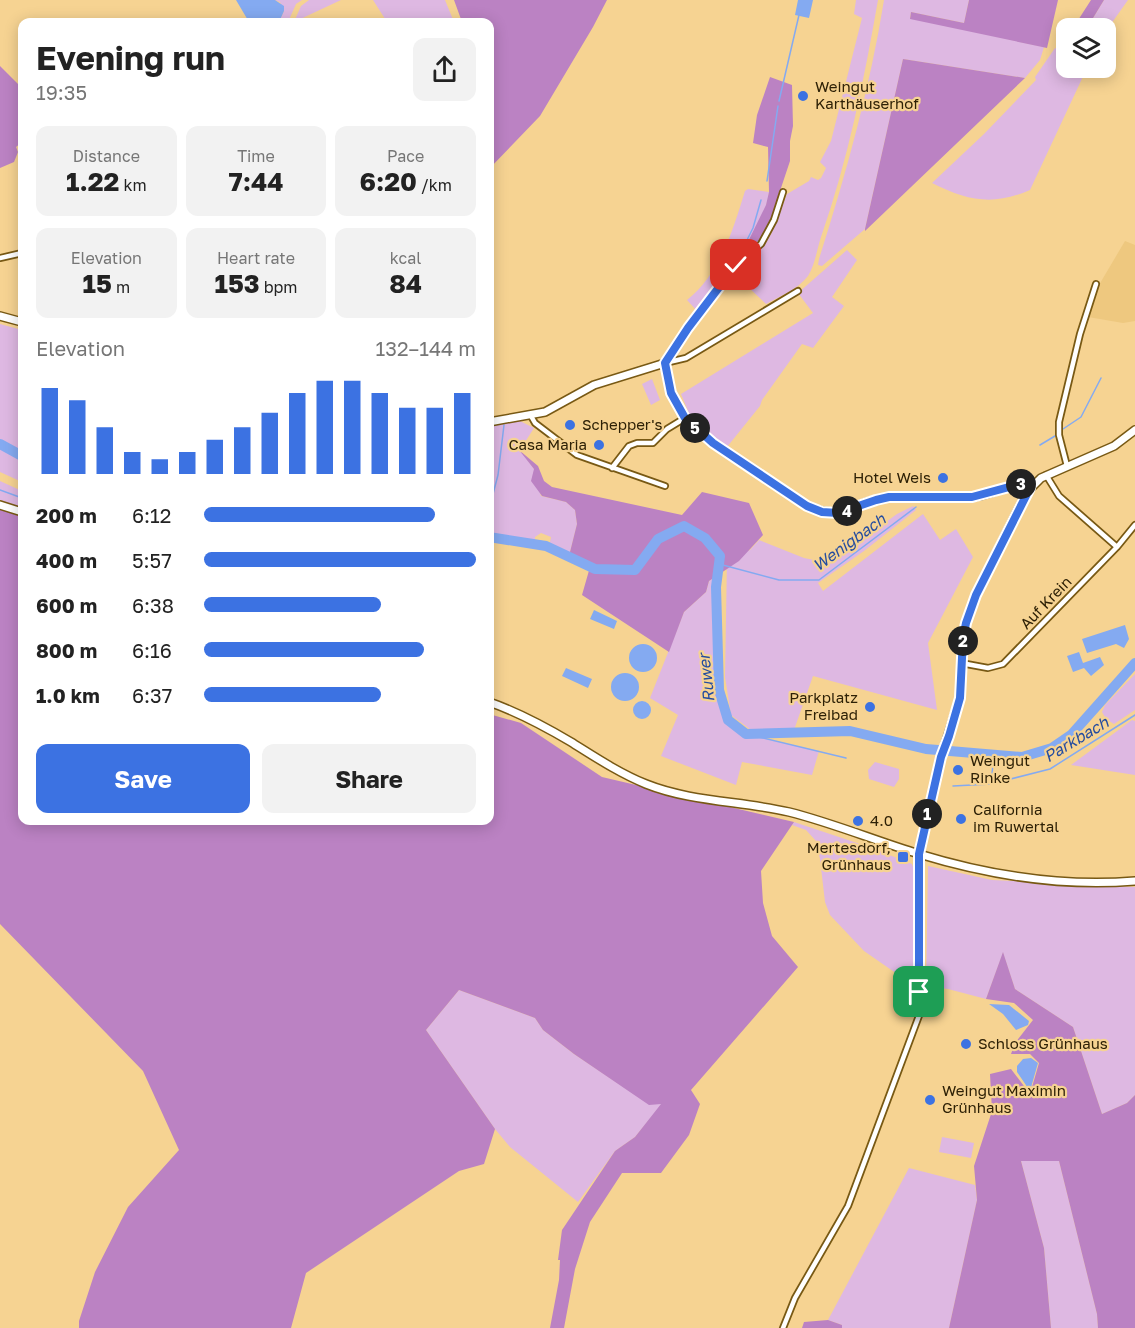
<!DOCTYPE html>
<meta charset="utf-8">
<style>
body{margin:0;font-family:"Golos Text",sans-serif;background:#f2f2f2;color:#222;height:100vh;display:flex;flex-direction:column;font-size:22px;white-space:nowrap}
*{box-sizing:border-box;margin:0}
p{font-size:20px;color:#767676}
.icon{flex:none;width:33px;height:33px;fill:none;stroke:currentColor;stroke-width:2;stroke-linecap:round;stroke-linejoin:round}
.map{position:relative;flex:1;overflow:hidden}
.sheet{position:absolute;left:18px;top:18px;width:476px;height:807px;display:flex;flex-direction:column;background:#fff;border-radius:12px;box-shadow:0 3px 15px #0003}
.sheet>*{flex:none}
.tools{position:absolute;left:1056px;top:18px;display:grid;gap:12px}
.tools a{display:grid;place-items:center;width:60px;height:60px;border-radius:12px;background:#fff;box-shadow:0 3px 15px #0003;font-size:30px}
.pin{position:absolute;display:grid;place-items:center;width:51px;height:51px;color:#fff;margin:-26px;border-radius:12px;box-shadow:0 3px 9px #0006}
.km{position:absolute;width:30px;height:30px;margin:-15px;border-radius:50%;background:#222;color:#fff;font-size:16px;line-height:30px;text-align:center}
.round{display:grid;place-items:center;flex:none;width:63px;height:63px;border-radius:12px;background:#f2f2f2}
.headline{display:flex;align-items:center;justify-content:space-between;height:102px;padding:0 18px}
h1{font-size:33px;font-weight:700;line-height:45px}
.metrics{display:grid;grid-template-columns:repeat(3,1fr);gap:9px;height:102px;padding:6px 18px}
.metrics div{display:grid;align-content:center;border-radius:12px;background:#f2f2f2;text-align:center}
.metrics b{font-size:26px;font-weight:700}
.metrics small{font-size:16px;font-weight:400}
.metrics p{font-size:16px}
.chart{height:168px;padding:12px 18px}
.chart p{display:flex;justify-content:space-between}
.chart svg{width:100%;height:108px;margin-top:6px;stroke:#3c72e2;stroke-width:6}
.action{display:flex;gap:12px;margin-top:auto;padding:12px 18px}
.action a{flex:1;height:69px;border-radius:12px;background:#3c72e2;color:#fff;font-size:24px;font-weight:700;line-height:69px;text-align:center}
.action a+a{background:#f2f2f2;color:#222}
ul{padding:0 18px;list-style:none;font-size:20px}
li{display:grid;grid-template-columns:96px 72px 1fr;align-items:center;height:45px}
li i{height:15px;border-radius:8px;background:#3c72e2}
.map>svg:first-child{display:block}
</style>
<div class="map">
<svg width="1135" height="1328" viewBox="0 0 1135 1328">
<rect width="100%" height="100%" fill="#f6d392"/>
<path fill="#eec87f" d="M1125,241l10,4v76l-12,2 -35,-6 11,-32z"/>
<path fill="#deb8e2" d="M275,0h27l-6,4 -8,18h-9l5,-11 -4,-9z
M309,0h32l-47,22 7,-16z
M373,0h72l9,22h-67z
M856,0h22c-14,80 -30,160 -57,237 -4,12 -6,28 -13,39 -10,13 -27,20 -42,28l-18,-17 11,-17 -10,-11 13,-11 9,-14 16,-40 22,-13 2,-4 7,3 3,-2 5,-10 -6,-6 11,-21 31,-123 -8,-4z
M884,0h85l-5,23 -53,-11 -1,6 134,29 -4,13 -15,18 -122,-19 -38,170 -43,37 -4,-1 1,-6c27,-85 51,-171 65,-259z
M1104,0h24l-22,31v-3h-23l7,-5z
M1055,48l11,5v15h21l-57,122c-37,16 -62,11 -98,-7l52,-49 52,-54 -1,-3z
M748,189l21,3c-6,46 -45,85 -72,119l-10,-11c33,-26 46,-70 58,-109z
M847,250l10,10 -25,37 12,9 -31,42 -11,-4 -40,56 -2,6 -33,41 -36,-29 -10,-24 132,-81 -15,-20z
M0,324l22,6v152l-22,-10z
M652,379l8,21 -9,5 -9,-21z
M518,420l16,8 -14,22 14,19 7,27 25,6 9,8 2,14 -8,32 -20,-9 2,-10 -10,-4 -6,4v7l-46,-7v-110z
M0,481l22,10v18l-22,-9z
M913,506l3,4 -52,41 -46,32 5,8 100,-77 17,26 16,-11 17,28 -45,86 9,67 -124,-34 -19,54h-43l-20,-15 -6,-38 2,-119 23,-8 9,-10 45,18 10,2 25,-4 58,-42z
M718,575l-2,13 3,102 9,29 18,15 73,17 -7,24 -70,-13 -6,23 -75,-29 17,-41 -28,-17 34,-86 22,-20 3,-11z
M1135,674v36l-21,14 -8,-5 -4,-7 3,-7z
M1132,720l3,1v54l-64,-10z
M875,762l24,7v10l-5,8 -25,-8 -1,-9z
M794,822l78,26 40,16 3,9 2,105 -4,7 -49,-34 -34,-36 -5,-13 -5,-43 -4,-18 -10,-11 -14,-5z
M928,866l64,14 143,7v208l-8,8 -25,11 -29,-87 -58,-38 -12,-36 -17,46 -38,-10 -22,-3z
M459,990l76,28 8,12 31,24 75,50h13l-27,33 -20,14 -37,51 -68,-55 -15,-18 -69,-99z
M942,1137l32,6 -3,15 -32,-6z
M1021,1161h38l38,153 1,14h-47l-7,-80z
M909,1168l66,17 2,15 -28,128h-107v-3l-14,-5z"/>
<path fill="#bb82c3" d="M454,0h153l-14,27 -53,89 -51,53v-147h-27z
M969,0h89l-11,48 -137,-29 1,-7 53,11z
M1091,0h13l-14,23 -7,5h-10z
M903,59l122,19 -160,153v-2z
M0,66l22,22v54l-6,5 2,5 -4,10 -14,6z
M770,77l22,8 1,41 -3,15v20l-22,66 -7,12 -19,15 24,-49 3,-13 -1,-45 -15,-4 4,-28z
M519,450l19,16 6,15 8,6 130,28 20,-23 47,11 14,32 -24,26 -30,20 -3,11 -22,20 -15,40 -87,-57 8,-28 -21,-11 8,-32 -2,-14 -9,-8 -24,-6 -11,-15 3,-12z
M0,509l22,8v303h467v-106l32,9 81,54 192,45 -33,49 2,32 9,33 26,31 -107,123 9,14 -11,31 -28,38h-39l-32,49 -15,47 -11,59h-14l9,-48 1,-20h-2l4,-30 53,-79 20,-14 26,-33 -12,1 -75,-51 -31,-24 -8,-12 -76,-28 -33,40 69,99 -11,35 -25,7 -153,102 -15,55h-212v-7l16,-49 33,-65 51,-57 -36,-79 -143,-147z
M1003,952l12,37 58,38 29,87 25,-11 8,-8v233h-37l-1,-14 -38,-153h-38l23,87 7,80h-102l28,-128 -3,-34 18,-55 -2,-37 21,-5 19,25 9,-31 -9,-9h-19l4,-11 18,-23 -19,-17 -28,-4z
M828,1320l14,5v3h-40l2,-6z"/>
<path fill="#84aaf1" d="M236,0h39l9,6v5l-5,11h-30z
M798,0h15l-4,18 -14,-3z
M594,610l23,11 -3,8 -24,-10z
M1125,625l4,14 -5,9 -8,-4 -29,9 -5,-14z
M629 658a14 14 0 1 1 28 0a14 14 0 1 1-28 0Z
M1079,652l4,11 17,-6 4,8 -13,11 -7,-8 -11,4 -6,-16z
M566,668l26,11 -4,9 -26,-12z
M611 687a14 14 0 1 1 28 0a14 14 0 1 1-28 0Z
M633 710a9 9 0 1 1 18 0a9 9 0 1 1-18 0Z
M989,1004l20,1 20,16 -1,4 -12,5 -13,-16z
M1031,1058l7,5 -8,28 -13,-19v-6l6,-7z"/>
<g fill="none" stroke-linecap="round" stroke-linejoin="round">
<path stroke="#84aaf1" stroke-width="1.5" d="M779,101l20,-86
M767,181l11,-75
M700,305l39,-49 14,-28 8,-28
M1063,429l18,-12 20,-39
M1040,445l15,-9
M0,490l22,8
M489,509l9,-34 6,-50
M719,564l60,16h40l97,-73
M746,734l100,24
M991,783l3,-28
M953,786l38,-2 59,-15 85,-54"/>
<path stroke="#84aaf1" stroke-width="10" d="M0,444l22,12
M489,537l57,9 49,23 40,1 23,-31 26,-13 21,12 15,18 -4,31 3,103 9,30 18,14 104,-3 76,18 96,8 30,-9 19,-13 64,-72"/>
<defs>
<path id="street" d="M0,258l22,-5
M665,363l23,-35 48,-63 25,-21 13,-24 9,-28
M665,363l21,-5 112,-67
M531,416l4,7 42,32 88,31
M1067,466l-8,-31v-13l21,-88 16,-50
M612,468l17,-22 8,-3h16l14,-14 18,-11
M1046,475l13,21 58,51
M961,663l27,5 15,-4 114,-117 18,-22
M783,1328l12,-30 53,-92 72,-193 -1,-159"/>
<path id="secondary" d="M0,316l22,6
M489,422l56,-10 49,-27 71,-22 6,30 14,25 28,25 94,63c32,16 49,-5 79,-8 30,-4 62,3 92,-2 16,-2 38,-17 53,-8
M0,505l22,7
M489,702c29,10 55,24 82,40 24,15 48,31 75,42 45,18 96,17 143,28 44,11 87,29 130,42 69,21 144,33 216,27
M919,854l22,-97 19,-59 3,-60 3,-15 10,-28 42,-85 10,-19 13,-13 73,-32 21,-16"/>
</defs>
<use href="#street" stroke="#785914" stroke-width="8"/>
<use href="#secondary" stroke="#785914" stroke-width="10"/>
<use href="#street" stroke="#fff" stroke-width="4.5"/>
<use href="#secondary" stroke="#fff" stroke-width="7"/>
</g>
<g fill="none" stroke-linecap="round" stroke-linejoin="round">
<defs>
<path id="route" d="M736,265l-48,63 -23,35 6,30 14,25 28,25 94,63 15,6 16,1 38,-13 13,-3h83l48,-13 10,4 -54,107 -10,28 -3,15 -3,60 -11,38 -8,21 -22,97v138"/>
</defs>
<use href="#route" stroke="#fff" stroke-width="12"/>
<use href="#route" stroke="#3c72e2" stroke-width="8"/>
</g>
<g fill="#3c72e2" stroke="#f6d392" stroke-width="2">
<circle cx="803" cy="96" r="6"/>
<circle cx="570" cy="425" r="6"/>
<circle cx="599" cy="445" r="6"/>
<circle cx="943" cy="478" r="6"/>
<circle cx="870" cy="707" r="6"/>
<circle cx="958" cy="770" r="6"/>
<circle cx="961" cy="819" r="6"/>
<circle cx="858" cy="821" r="6"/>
<rect x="897" y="851" width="12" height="12" rx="3"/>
<circle cx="966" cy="1044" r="6"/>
<circle cx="930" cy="1100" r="6"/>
</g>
<g text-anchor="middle" stroke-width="4.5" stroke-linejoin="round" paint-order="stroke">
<g font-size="15" fill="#2e2106" stroke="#f6d392" text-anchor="start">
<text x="815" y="92">Weingut<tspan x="815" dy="17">Karthäuserhof</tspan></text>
<text x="582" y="430">Schepper's</text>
<text x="587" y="450" text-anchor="end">Casa Maria</text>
<text x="931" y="483" text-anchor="end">Hotel Weis</text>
<text x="858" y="703" text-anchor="end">Parkplatz<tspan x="858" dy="17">Freibad</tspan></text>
<text x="970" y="766">Weingut<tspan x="970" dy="17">Rinke</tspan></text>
<text x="973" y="815">California<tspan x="973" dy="17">im Ruwertal</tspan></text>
<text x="870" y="826">4.0</text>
<text x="891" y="853" text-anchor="end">Mertesdorf,<tspan x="891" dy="17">Grünhaus</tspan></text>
<text x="978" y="1049">Schloss Grünhaus</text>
<text x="942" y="1096">Weingut Maximin<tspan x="942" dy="17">Grünhaus</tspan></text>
</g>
<g font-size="15" fill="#2e2106" stroke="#f6d392">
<text transform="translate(1046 603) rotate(-46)" y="5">Auf Krein</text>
</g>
<g font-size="16" font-style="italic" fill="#244c9f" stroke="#f6d392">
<text transform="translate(849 542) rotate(-36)" y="6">Wenigbach</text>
<text transform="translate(706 678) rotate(-96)" y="6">Ruwer</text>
<text transform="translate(1076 739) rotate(-31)" y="6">Parkbach</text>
</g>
</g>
</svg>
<div class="tools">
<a><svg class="icon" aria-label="layers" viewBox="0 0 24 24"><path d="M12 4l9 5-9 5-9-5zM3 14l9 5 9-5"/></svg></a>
</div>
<div class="pin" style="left:919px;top:992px;background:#1e9e55"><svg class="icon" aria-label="arrive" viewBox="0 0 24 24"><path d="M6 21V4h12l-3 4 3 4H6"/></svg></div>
<div class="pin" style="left:736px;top:265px;background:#d93025"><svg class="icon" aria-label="check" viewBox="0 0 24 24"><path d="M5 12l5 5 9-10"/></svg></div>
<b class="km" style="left:927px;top:814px">1</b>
<b class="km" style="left:963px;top:641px">2</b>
<b class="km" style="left:1021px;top:484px">3</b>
<b class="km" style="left:847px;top:511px">4</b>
<b class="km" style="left:695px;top:428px">5</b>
<section class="sheet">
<div class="headline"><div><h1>Evening run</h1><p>19:35</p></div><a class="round"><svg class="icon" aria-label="share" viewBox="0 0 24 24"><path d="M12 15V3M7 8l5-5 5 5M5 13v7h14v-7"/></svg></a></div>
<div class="metrics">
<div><p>Distance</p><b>1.22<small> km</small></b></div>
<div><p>Time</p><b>7:44</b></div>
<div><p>Pace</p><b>6:20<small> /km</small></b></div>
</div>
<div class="metrics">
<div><p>Elevation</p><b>15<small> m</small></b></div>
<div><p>Heart rate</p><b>153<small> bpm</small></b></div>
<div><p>kcal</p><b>84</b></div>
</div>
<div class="chart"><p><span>Elevation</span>132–144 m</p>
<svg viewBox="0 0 160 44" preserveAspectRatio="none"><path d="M5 44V9M15 44V14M25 44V25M35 44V35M45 44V38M55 44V35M65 44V30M75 44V25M85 44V19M95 44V11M105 44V6M115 44V6M125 44V11M135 44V17M145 44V17M155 44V11"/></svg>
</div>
<ul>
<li><b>200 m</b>6:12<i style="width:85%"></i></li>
<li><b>400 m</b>5:57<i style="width:100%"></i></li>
<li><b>600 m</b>6:38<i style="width:65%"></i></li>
<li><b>800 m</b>6:16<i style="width:81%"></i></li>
<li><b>1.0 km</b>6:37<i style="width:65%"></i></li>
</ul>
<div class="action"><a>Save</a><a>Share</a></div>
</section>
</div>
